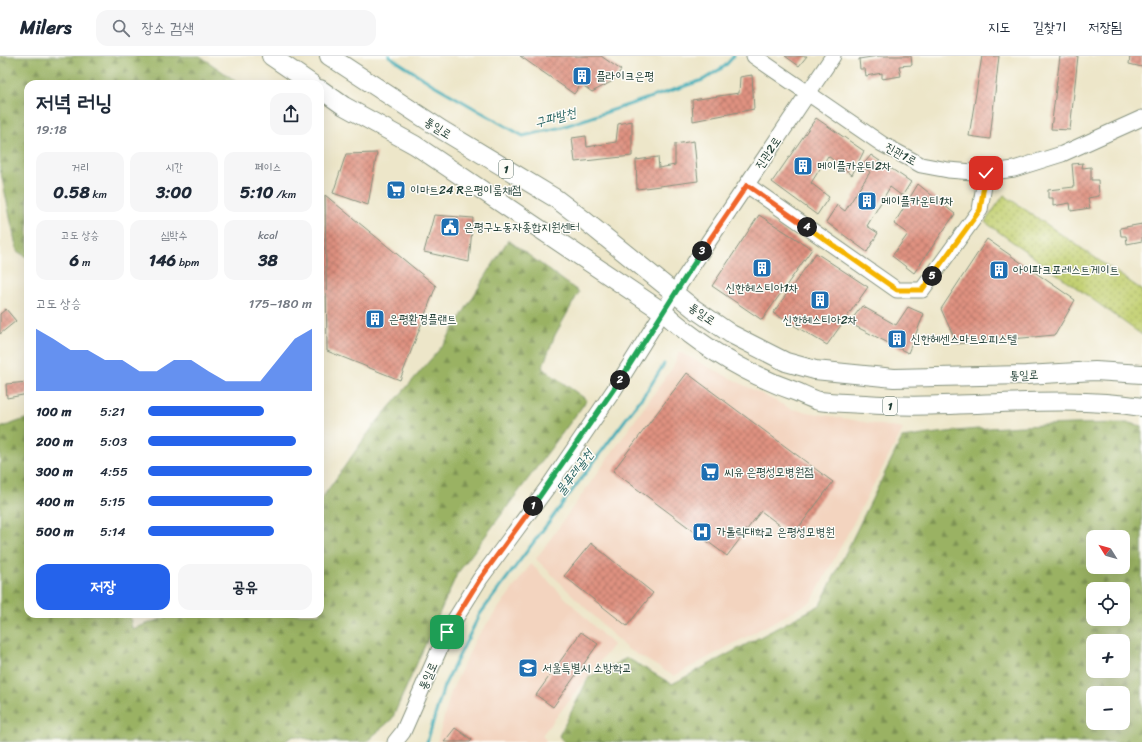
<!DOCTYPE html>
<html lang="ko">
<meta charset="utf-8">
<style>
body{margin:0;font-family:Sriracha,"Poor Story",sans-serif;background:#f6f6f7;color:#1f2937;height:100vh;display:flex;flex-direction:column;font-size:15px;white-space:nowrap}
*{box-sizing:border-box;margin:0}
p{font-size:13px;color:#747a83}
.icon{flex:none;width:22px;height:22px;fill:none;stroke:currentColor;stroke-width:2;stroke-linecap:round;stroke-linejoin:round}
.map{position:relative;flex:1;overflow:hidden}
.details{position:absolute;left:24px;top:24px;width:300px;height:538px;display:flex;flex-direction:column;background:#fff;border-radius:12px;box-shadow:0 4px 16px #0002}
.details>*{flex:none}
.needle{width:26px;rotate:307deg}
.controls{position:absolute;left:1086px;top:474px;display:grid;gap:8px}
.controls a{display:grid;place-items:center;width:44px;height:44px;border-radius:8px;background:#fff;box-shadow:0 4px 16px #0002;font-size:20px}
.pin{position:absolute;display:grid;place-items:center;width:34px;height:34px;color:#fff;margin:-17px;border-radius:8px;box-shadow:0 2px 6px #0006}
.km{position:absolute;width:20px;height:20px;margin:-10px;border-radius:50%;background:#222;color:#fff;font-size:11px;line-height:20px;text-align:center}
.round{display:grid;place-items:center;flex:none;width:42px;height:42px;border-radius:12px;background:#f6f6f7}
.overview{display:flex;align-items:center;justify-content:space-between;height:68px;padding:0 12px}
h1{font-size:22px;font-weight:700;line-height:30px}
.metrics{display:grid;grid-template-columns:repeat(3,1fr);gap:6px;height:68px;padding:4px 12px}
.metrics div{display:grid;align-content:center;border-radius:10px;background:#f6f6f7;text-align:center}
.metrics b{font-size:17px;font-weight:700}
.metrics small{font-size:11px;font-weight:400}
.metrics p{font-size:11px}
.chart{height:112px;padding:8px 12px}
.chart p{display:flex;justify-content:space-between}
.chart svg{width:100%;height:72px;margin-top:4px;fill:#2563eb;opacity:.7}
.action{display:flex;gap:8px;margin-top:auto;padding:8px 12px}
.action a{flex:1;height:46px;border-radius:12px;background:#2563eb;color:#fff;font-size:16px;font-weight:700;line-height:46px;text-align:center}
.action a+a{background:#f6f6f7;color:#1f2937}
ul{padding:0 12px;list-style:none;font-size:13px}
li{display:grid;grid-template-columns:64px 48px 1fr;align-items:center;height:30px}
li i{height:10px;border-radius:5px;background:#2563eb}
header{display:flex;align-items:center;gap:24px;box-sizing:border-box;height:56px;padding:0 20px;background:#fff;border-bottom:1px solid #e0e1e3}
header strong{font-size:19px}
nav{display:flex;gap:22px;margin-inline-start:auto;font-size:14px}
.search{width:280px;height:36px;background:#f6f6f7;display:flex;align-items:center;gap:10px;box-sizing:border-box;padding:0 14px;border-radius:12px;color:#747a83;font-size:15px}
.map>svg:first-child{display:block}
</style>
<header>
<strong>Milers</strong>
<div class="search"><svg class="icon" aria-label="search" viewBox="0 0 24 24"><circle cx="10" cy="10" r="6"/><path d="M15 15l6 6"/></svg>장소 검색</div>
<nav><a>지도</a><a>길찾기</a><a>저장됨</a></nav>
</header>
<div class="map">
<svg width="1142" height="686" viewBox="0 0 1142 686">
<defs>
<pattern id="grass-dots" width="8" height="8" patternUnits="userSpaceOnUse"><rect width="8" height="8" fill="#c3d072"/><path d="M2 2h.1M6 6h.1" fill="none" stroke="#9eaa5e" stroke-width="1.8" stroke-linecap="round"/></pattern>
<pattern id="forest-firs" width="22" height="20" patternUnits="userSpaceOnUse"><rect width="22" height="20" fill="#9ab264"/><path d="M5 1l3.5 6h-7zM16 11l3.5 6h-7z" fill="#7d9253"/></pattern>
<pattern id="building-cross-hatch" width="8" height="8" patternUnits="userSpaceOnUse"><rect width="8" height="8" fill="#df9180"/><path d="M0 0l8 8M0 8l8-8" fill="none" stroke="#b4786a"/></pattern>
</defs>
<rect width="100%" height="100%" fill="#fdfcf7"/>
<filter id="ink" filterUnits="userSpaceOnUse"><feTurbulence type="fractalNoise" baseFrequency=".025" numOctaves="2"/><feDisplacementMap in="SourceGraphic" scale="8" xChannelSelector="R" yChannelSelector="G"/><feConvolveMatrix kernelMatrix="1 2 1 2 8 2 1 2 1" color-interpolation-filters="sRGB"/></filter>
<filter id="wash" filterUnits="userSpaceOnUse"><feTurbulence type="fractalNoise" baseFrequency=".012" numOctaves="4" result="noise"/><feDisplacementMap in="SourceGraphic" scale="16" xChannelSelector="R" yChannelSelector="G"/><feGaussianBlur stdDeviation="0.9" result="paint"/><feColorMatrix in="noise" values="0 0 0 0 0 0 0 0 0 0 0 0 0 0 0 0 0 1.4 0 .05"/><feComposite in="paint" operator="in"/></filter>
<g filter="url(#wash)">
<rect width="100%" height="100%" fill="#ede6c9"/>
<path fill="#f3d4bf" d="M679,296l112,57 112,20 -91,172 -138,75 -48,-28 -90,-89 137,-192z
M531,508l82,81 -71,90 5,7h-110l14,-50 24,-52z"/>
<path fill="url(#grass-dots)" stroke="#718653" d="M1004,139l138,95v45l-157,-113z"/>
<path fill="url(#forest-firs)" stroke="#5c784c" fill-rule="evenodd" d="M0,0h200l40,28h-212v174l-11,-7 -17,-83z
M508,184l71,52 -24,43 -13,33 45,32 -130,174 -65,145 -26,23h-44l-28,-6 -11,6h-283v-314l28,-10v196h102l2,15 44,-15h144v-113l54,-76 70,-81z
M1129,367l13,3v316h-578l-5,-6 30,-59 38,-19 45,26 148,-79 82,-167c75,-12 151,-14 227,-15zM1093,481h30v30h-30zM1093,533h30v30h-30zM1093,585h30v30h-30zM1093,637h30v30h-30z"/>
<g fill="none" stroke-linecap="round" stroke-linejoin="round">
<path stroke="#3aabb6" stroke-width="3" d="M389,0l43,28 91,52 39,-9 141,-47 22,-14 9,-10
M427,686l17,-56 36,-72 169,-226 15,-24"/>
</g>
<g id="blocks">
<path fill="url(#building-cross-hatch)" d="M520,0h81l20,14 -8,11 -21,11 -11,-8 -7,10z
M785,0h22l-8,10z
M878,0h33l1,9 -13,1 2,10 -19,3v-6l-16,3 -1,-7h-5l-1,-10z
M982,0h17l-9,83 -21,-3z
M1060,0h18l-8,74 -19,-1z
M1130,0h12v11l-13,-3z
M752,19l2,34 -61,12 -1,-21 47,-7 1,-16z
M816,62l48,33 -12,24 -24,-19 -17,27 18,14 -12,18 -45,-33z
M632,65v35l-57,6 -3,-24 14,-2 1,11 29,-5 2,-18z
M694,85l4,40 -61,8 -1,-29 22,-3 1,11 16,-3v-21z
M377,97l-9,52 -35,-12 13,-39z
M871,99l40,27 -9,14 -12,-9 -23,39 11,7 -11,19 -41,-30 11,-17 8,6 25,-39 -8,-6z
M1083,107l-1,5 9,-1v13h7l1,16 -11,2 2,10 -19,3 -1,-8 -17,3v-8h-5v-8l26,-3 -2,-23z
M918,128l37,30 -41,59 -22,-17 16,-22 -14,-10z
M325,139l111,91 -36,94 -73,-29z
M434,159l39,3 -4,44 -45,-10z
M759,159l53,34 -50,71 -50,-34z
M1142,168v17l-15,3 -1,-8h-5l-1,-8z
M987,183l88,61 -20,35 -98,9 -16,-35z
M816,197l52,34 -41,58 -54,-32z
M862,250l34,19 12,-18 16,7 -16,39 -59,-30z
M6,253l10,12 -16,13v-20z
M687,317l146,109 -40,53 -32,-24 -34,45 -114,-85z
M28,326v12l-21,4 -1,-14z
M591,487l62,50 -26,33 -63,-50z
M581,576l17,12 -45,63 -17,-12z
M455,672l17,12 -2,2h-26z"/>
</g>
</g>
<g filter="url(#ink)">
<use href="#blocks" fill-opacity="0" stroke="#86927e" stroke-width="1"/>
<g fill="none" stroke-linecap="round" stroke-linejoin="round">
<defs>
<path id="minor" d="M754,0l128,88 39,21 27,5 38,3 28,-4 48,-15 80,-36
M747,129l150,105h25l58,-80 6,-37
M395,686l8,-10 44,-100 33,-53 70,-95 64,-94 66,-106 153,-228"/>
<path id="major" d="M271,0l41,28
M329,0l113,74 113,68 29,22 109,88 38,26 55,28 29,8 79,8 132,-3 69,-4 47,3
M320,33l24,17 71,39 248,167c38,34 85,63 134,80 7,3 15,7 22,9 15,2 31,2 46,3 92,7 185,-11 277,3"/>
</defs>
<use href="#minor" stroke="#86927e" stroke-width="17"/>
<use href="#major" stroke="#86927e" stroke-width="20"/>
<use href="#minor" stroke="#fff" stroke-width="15"/>
<use href="#major" stroke="#fff" stroke-width="18"/>
</g>
</g>
<g fill="none" stroke-linecap="round" stroke-linejoin="round" filter="url(#ink)">
<defs>
<path id="split-1" d="M447,576l33,-53 53,-73"/>
<path id="split-2" d="M533,450l87,-126"/>
<path id="split-3" d="M620,324l82,-129"/>
<path id="split-4" d="M702,195l45,-66 60,42"/>
<path id="split-5" d="M807,171l90,63h25l10,-14"/>
<path id="split-6" d="M932,220l48,-66 6,-37"/>
</defs>
<use href="#split-1" stroke="#fff" stroke-width="8"/>
<use href="#split-2" stroke="#fff" stroke-width="8"/>
<use href="#split-3" stroke="#fff" stroke-width="8"/>
<use href="#split-4" stroke="#fff" stroke-width="8"/>
<use href="#split-5" stroke="#fff" stroke-width="8"/>
<use href="#split-6" stroke="#fff" stroke-width="8"/>
<use href="#split-1" stroke="#f0652b" stroke-width="5"/>
<use href="#split-2" stroke="#22a559" stroke-width="5"/>
<use href="#split-3" stroke="#22a559" stroke-width="5"/>
<use href="#split-4" stroke="#f0652b" stroke-width="5"/>
<use href="#split-5" stroke="#f5b400" stroke-width="5"/>
<use href="#split-6" stroke="#f5b400" stroke-width="5"/>
</g>
<defs>
<symbol id="building-square" viewBox="-11 -11 22 22"><rect x="-9" y="-9" width="18" height="18" rx="4" fill="#1f6fb2" stroke="#fdfcf7"/><path d="M-4-6H4V6H1V3H-1V6H-4ZM-2.5-4.3h1.7v1.8h-1.7ZM.8-4.3h1.7v1.8H.8ZM-2.5-1h1.7V.8h-1.7ZM.8-1h1.7V.8H.8Z" fill="#fff"/></symbol>
<symbol id="supermarket-square" viewBox="-11 -11 22 22"><rect x="-9" y="-9" width="18" height="18" rx="4" fill="#1f6fb2" stroke="#fdfcf7"/><path d="M-6-5.5h2.5l.6 2H6L4.5 2H-2.5L-4.4-4H-6ZM-1.5 3.2a1.3 1.3 0 1 0 .1 0ZM3 3.2a1.3 1.3 0 1 0 .1 0Z" fill="#fff"/></symbol>
<symbol id="civic-square" viewBox="-11 -11 22 22"><rect x="-9" y="-9" width="18" height="18" rx="4" fill="#1f6fb2" stroke="#fdfcf7"/><path d="M-.6-6.5H3V-4.5H.6V-3L4-1V1h2V6H-6V1h2V-1L-.6-3ZM-1.2 2.5V6h2.4V2.5Z" fill="#fff"/></symbol>
<symbol id="hospital-square" viewBox="-11 -11 22 22"><rect x="-9" y="-9" width="18" height="18" rx="4" fill="#1f6fb2" stroke="#fdfcf7"/><path d="M-5-5h3v3.5h4V-5h3V5h-3V1.5h-4V5h-3Z" fill="#fff"/></symbol>
<symbol id="school-square" viewBox="-11 -11 22 22"><rect x="-9" y="-9" width="18" height="18" rx="4" fill="#1f6fb2" stroke="#fdfcf7"/><path d="M0-5L7-2L0 1L-7-2ZM-4 1L0 2.5L4 1V4Q0 6-4 4Z" fill="#fff"/></symbol>
</defs>
<g fill-rule="evenodd">
<use href="#building-square" x="571" y="9" width="22" height="22"/>
<use href="#building-square" x="792" y="99" width="22" height="22"/>
<use href="#supermarket-square" x="385" y="123" width="22" height="22"/>
<use href="#building-square" x="856" y="134" width="22" height="22"/>
<use href="#civic-square" x="439" y="160" width="22" height="22"/>
<use href="#building-square" x="751" y="201" width="22" height="22"/>
<use href="#building-square" x="988" y="203" width="22" height="22"/>
<use href="#building-square" x="809" y="233" width="22" height="22"/>
<use href="#building-square" x="364" y="252" width="22" height="22"/>
<use href="#building-square" x="886" y="272" width="22" height="22"/>
<use href="#supermarket-square" x="699" y="405" width="22" height="22"/>
<use href="#hospital-square" x="691" y="465" width="22" height="22"/>
<use href="#school-square" x="517" y="601" width="22" height="22"/>
</g>
<g text-anchor="middle" stroke-width="3" stroke-linejoin="round" paint-order="stroke">
<g fill="#fdfcf7" stroke="#62766e" stroke-width="1">
<rect x="499" y="104" width="14" height="18" rx="3"/>
<rect x="883" y="341" width="14" height="18" rx="3"/>
</g>
<g font-size="11" font-weight="bold" fill="#1f3d34">
<text x="506" y="117">1</text>
<text x="890" y="354">1</text>
</g>
<g font-size="12" fill="#1f3d34" stroke="#fdfcf7" text-anchor="start">
<text x="596" y="24">플라이크은평</text>
<text x="817" y="114">메이플카운티2차</text>
<text x="410" y="138">이마트24 R은평이룸채점</text>
<text x="881" y="149">메이플카운티1차</text>
<text x="464" y="175">은평구노동자종합지원센터</text>
<text x="1013" y="218">아이파크포레스트게이트</text>
<text x="762" y="236" text-anchor="middle">신한헤스티아1차</text>
<text x="389" y="267">은평환경플랜트</text>
<text x="820" y="268" text-anchor="middle">신한헤스티아2차</text>
<text x="911" y="287">신한헤센스마트오피스텔</text>
<text x="724" y="420">씨유 은평성모병원점</text>
<text x="716" y="480">가톨릭대학교 은평성모병원</text>
<text x="542" y="616">서울특별시 소방학교</text>
</g>
<g font-size="12" fill="#1f3d34" stroke="#fdfcf7">
<text transform="translate(438 72) rotate(32)" y="4">통일로</text>
<text transform="translate(768 97) rotate(-56)" y="4">진관2로</text>
<text transform="translate(901 98) rotate(29)" y="4">진관1로</text>
<text transform="translate(702 258) rotate(35)" y="4">통일로</text>
<text transform="translate(1024 319) rotate(-2)" y="4">통일로</text>
<text transform="translate(428 620) rotate(-66)" y="4">통일로</text>
</g>
<g font-size="13" font-style="italic" fill="#286462" stroke="#fdfcf7">
<text transform="translate(555 61) rotate(-15)" y="5">구파발천</text>
<text transform="translate(574 416) rotate(-53)" y="5">물푸레골천</text>
</g>
</g>
</svg>
<div class="controls">
<a><svg class="needle" viewBox="-14 -14 28 28"><path d="M0-13l5 13h-10z" fill="#e53935"/><path d="M0 13l5-13h-10z" fill="#747a83"/></svg></a>
<a><svg class="icon" aria-label="locate" viewBox="0 0 24 24"><circle cx="12" cy="12" r="6"/><path d="M12 2v4M12 18v4M2 12h4M18 12h4"/></svg></a>
<a>+</a>
<a>−</a>
</div>
<div class="pin" style="left:447px;top:576px;background:#1e9e55"><svg class="icon" aria-label="arrive" viewBox="0 0 24 24"><path d="M6 21V4h12l-3 4 3 4H6"/></svg></div>
<div class="pin" style="left:986px;top:117px;background:#d93025"><svg class="icon" aria-label="check" viewBox="0 0 24 24"><path d="M5 12l5 5 9-10"/></svg></div>
<b class="km" style="left:533px;top:450px">1</b>
<b class="km" style="left:620px;top:324px">2</b>
<b class="km" style="left:702px;top:195px">3</b>
<b class="km" style="left:807px;top:171px">4</b>
<b class="km" style="left:932px;top:220px">5</b>
<section class="details">
<div class="overview"><div><h1>저녁 러닝</h1><p>19:18</p></div><a class="round"><svg class="icon" aria-label="share" viewBox="0 0 24 24"><path d="M12 15V3M7 8l5-5 5 5M5 13v7h14v-7"/></svg></a></div>
<div class="metrics">
<div><p>거리</p><b>0.58<small> km</small></b></div>
<div><p>시간</p><b>3:00</b></div>
<div><p>페이스</p><b>5:10<small> /km</small></b></div>
</div>
<div class="metrics">
<div><p>고도 상승</p><b>6<small> m</small></b></div>
<div><p>심박수</p><b>146<small> bpm</small></b></div>
<div><p>kcal</p><b>38</b></div>
</div>
<div class="chart"><p><span>고도 상승</span>175–180 m</p>
<svg viewBox="0 0 160 44" preserveAspectRatio="none"><path d="M0 44V6L10 12L20 19L30 19L40 25L50 25L60 32L70 32L80 25L90 25L100 32L110 38L120 38L130 38L140 25L150 12L160 6V44z"/></svg>
</div>
<ul>
<li><b>100 m</b>5:21<i style="width:71%"></i></li>
<li><b>200 m</b>5:03<i style="width:90%"></i></li>
<li><b>300 m</b>4:55<i style="width:100%"></i></li>
<li><b>400 m</b>5:15<i style="width:76%"></i></li>
<li><b>500 m</b>5:14<i style="width:77%"></i></li>
</ul>
<div class="action"><a>저장</a><a>공유</a></div>
</section>
</div>
